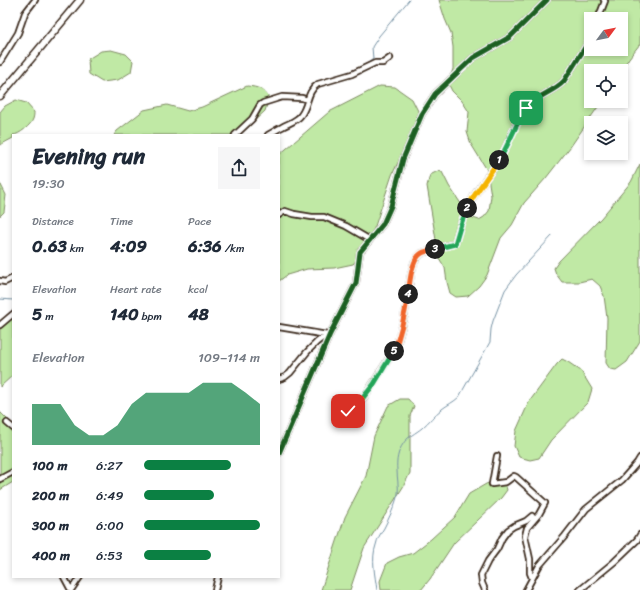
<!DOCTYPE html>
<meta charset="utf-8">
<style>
body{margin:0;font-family:Sriracha,sans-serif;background:#f6f6f7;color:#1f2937;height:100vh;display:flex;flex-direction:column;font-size:15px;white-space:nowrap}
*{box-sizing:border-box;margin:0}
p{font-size:13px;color:#747a83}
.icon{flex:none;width:22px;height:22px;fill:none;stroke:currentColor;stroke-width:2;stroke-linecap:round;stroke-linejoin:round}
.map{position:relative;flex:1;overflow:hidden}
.sheet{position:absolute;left:12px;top:134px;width:268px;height:444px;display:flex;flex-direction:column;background:#fff;border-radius:0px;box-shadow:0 2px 6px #0003}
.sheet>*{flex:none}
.needle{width:26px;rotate:58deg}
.fabs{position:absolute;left:584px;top:12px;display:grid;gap:8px}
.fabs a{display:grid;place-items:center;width:44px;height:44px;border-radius:0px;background:#fff;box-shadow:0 2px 6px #0003;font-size:20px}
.pin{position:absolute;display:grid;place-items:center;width:34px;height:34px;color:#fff;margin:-17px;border-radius:8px;box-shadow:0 2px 6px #0006}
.km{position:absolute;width:20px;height:20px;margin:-10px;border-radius:50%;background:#222;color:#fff;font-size:11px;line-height:20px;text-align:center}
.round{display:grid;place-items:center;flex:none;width:42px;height:42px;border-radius:0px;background:#f6f6f7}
.summary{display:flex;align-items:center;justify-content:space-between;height:68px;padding:0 20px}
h1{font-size:22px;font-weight:700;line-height:30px}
.stats{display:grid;grid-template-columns:repeat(3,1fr);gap:6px;height:68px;padding:4px 20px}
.stats div{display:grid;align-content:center}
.stats b{font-size:17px;font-weight:700}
.stats small{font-size:11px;font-weight:400}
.stats p{font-size:11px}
.chart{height:112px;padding:8px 20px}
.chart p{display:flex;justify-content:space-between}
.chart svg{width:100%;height:72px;margin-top:4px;fill:#0b8043;opacity:.7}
ul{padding:0 20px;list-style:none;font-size:13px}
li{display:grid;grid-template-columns:64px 48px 1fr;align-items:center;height:30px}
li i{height:10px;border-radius:5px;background:#0b8043}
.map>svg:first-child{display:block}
</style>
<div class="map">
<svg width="640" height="590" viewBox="0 0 640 590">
<rect width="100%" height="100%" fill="#fff"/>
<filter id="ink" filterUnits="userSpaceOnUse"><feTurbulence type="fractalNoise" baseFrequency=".025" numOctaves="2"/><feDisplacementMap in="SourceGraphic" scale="8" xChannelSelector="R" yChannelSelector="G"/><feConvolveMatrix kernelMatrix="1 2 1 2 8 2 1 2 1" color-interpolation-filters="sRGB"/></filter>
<g filter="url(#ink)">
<path fill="#c0e9a5" stroke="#7e8a62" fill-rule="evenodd" d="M439,0h201v44l-11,14 -8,13h-30v30h11l-31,45 -25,32 -22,25 -12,22 -11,13 -14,37 -8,11 -11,10 -12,1 -6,-4 -3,-11 -2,-14 -6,-10 -12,-72 3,-11 8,-4 4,1 7,14 21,31 9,3 5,-3 5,-6 2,-15 -4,-26 -16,-26 -4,-12 2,-20 -7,-11 -10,-10 -4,-8 5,-14v-22l-2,-14 -6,-14zM591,19h30v30h-30z
M111,50l15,4 7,7 -2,11 -13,8 -16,2 -13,-8 -1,-15 13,-8z
M247,86c11,1 17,3 22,12l-4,13 -26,24h-125l3,-4 27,-21 23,-5 21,6 14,-4z
M380,86l15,1 17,12 6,12 -6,22 -20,42 -17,51 -14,29 -8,9 -19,4 -27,1 -20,6 -8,6v-126l50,-43z
M16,100l10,3 8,9c0,2 0,4 -1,7 -2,6 -14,16 -20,16v3l-13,7v-33l5,-6z
M640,164v177l-13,21 -11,8 -6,-1 -4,-6 1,-45 -3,-22 -4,-10 -8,-7 -13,3h-17l-6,-8 -2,-6 5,-7 42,-43 30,-36z
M0,184l1,1 5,10 -2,17 -4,4z
M13,318v57l-13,12v-61z
M562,359l6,3 13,9 11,18 -4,13 -37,38 -12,18 -9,2 -11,-3 -5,-11 2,-15 13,-29 28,-38z
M400,399h8l6,7 -4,10v57l-7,14 -39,61 -14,42h-29l24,-73 21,-41 8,-40 14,-30z
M0,412l13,13v57l-13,8z
M499,479l6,4 2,7 -6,8 -47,45 -24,36 -9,11h-40l-1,-9 7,-18 12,-6 14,-4 18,-14 24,-22 14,-23 17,-10z"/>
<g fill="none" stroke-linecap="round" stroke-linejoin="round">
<path stroke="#7692a4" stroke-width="1" d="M305,98l5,-11 5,-5 34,-10 19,-9 5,-4 -1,-12 7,-11 30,-36
M264,135l20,-12 9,-5 6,-5 5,-12
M0,299l13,1
M377,590c-2,-15 -6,-31 -1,-45 1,-6 5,-12 8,-17 5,-10 11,-22 14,-34 1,-8 -1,-16 -1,-24 -1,-9 1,-19 6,-26 4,-7 13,-11 19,-16 7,-6 12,-13 20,-19 5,-4 12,-7 17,-12l31,-55 1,-13 2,-8 12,-31 11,-15 36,-39"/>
<defs>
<path id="minor" d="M598,19l7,-18 -1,-1
M0,62l18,-29 7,-20 10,-13
M235,135l17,-16 8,-14 3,-2 19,-6 20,1 5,2
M268,135c5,-3 10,-6 14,-8 7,-4 15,-6 19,-12 8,-10 5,-23 17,-31l34,-10 23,-11h8l7,-5
M279,215l6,-4 9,3 18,3h12l22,9 24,14
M0,281l5,1 8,-4
M0,325l13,-11
M279,327l48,8
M279,379l6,-2 5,-4 17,-21 10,-10 9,-7
M342,411h6l9,-6 8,-9 26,-41 7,-14 6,-22 7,-45 3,-11 4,-6 4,-4 33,-10c4,-16 10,-32 19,-47 9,-15 21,-28 29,-43 8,-15 12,-34 24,-46 10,-12 27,-15 37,-26l22,-35 5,-11
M7,423l6,5
M279,453l51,-119 26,-51 4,-31 23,-28 8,-18 12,-47 19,-45 13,-20 38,-36 37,-21 37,-37
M497,456l-5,28 14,-2 8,-6 2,1 29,26 -6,11 -12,14 -2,8 5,23v14l2,5
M0,479l13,-7
M64,577l7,13
M71,590l9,-13
M215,590l3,-13
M485,590l-3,-7 -1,-8 7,-14 9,-12 5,-11 6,-8 6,-4 12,-5 6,-5
M526,590l13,-24 26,-30 21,-27 36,-29 15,-17 3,-5
M580,590l34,-28 23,-22 3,-5"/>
<path id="secondary" d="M0,96l80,-96"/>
</defs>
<use href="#minor" stroke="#3b2a1e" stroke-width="8"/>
<use href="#secondary" stroke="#3b2a1e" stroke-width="9"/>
<use href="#minor" stroke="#fff" stroke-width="4.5"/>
<use href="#secondary" stroke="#fff" stroke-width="6"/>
<defs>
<path id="cycleway" d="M342,411h6l9,-6 8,-9 26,-41 7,-14 6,-22 7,-45 3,-11 4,-6 4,-4 33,-10c4,-16 10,-32 19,-47 9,-15 21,-28 29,-43 8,-15 12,-34 24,-46 10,-12 27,-15 37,-26l22,-35 5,-11
M279,453l51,-119 26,-51 4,-31 23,-28 8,-18 12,-47 19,-45 13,-20 38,-36 37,-21 37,-37"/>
</defs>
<use href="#cycleway" stroke="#fff" stroke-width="8"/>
<use href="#cycleway" stroke="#1b5e20" stroke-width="5"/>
</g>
</g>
<g fill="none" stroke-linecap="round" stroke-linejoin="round" filter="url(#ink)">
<defs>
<path id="split-1" d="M499,160c11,-17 16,-35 27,-52"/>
<path id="split-2" d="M467,208l7,-12 25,-36"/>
<path id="split-3" d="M435,249l20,-5 5,-17 7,-19"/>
<path id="split-4" d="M408,294c2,-11 3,-35 14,-41 4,-2 9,-3 13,-4"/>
<path id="split-5" d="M394,351c7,-18 11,-37 14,-57"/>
<path id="split-6" d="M362,399l12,-15 20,-33"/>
<path id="split-7" d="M348,411l9,-6 5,-6"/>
</defs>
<use href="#split-1" stroke="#fff" stroke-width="8"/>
<use href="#split-2" stroke="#fff" stroke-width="8"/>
<use href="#split-3" stroke="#fff" stroke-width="8"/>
<use href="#split-4" stroke="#fff" stroke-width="8"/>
<use href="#split-5" stroke="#fff" stroke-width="8"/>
<use href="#split-6" stroke="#fff" stroke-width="8"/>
<use href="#split-7" stroke="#fff" stroke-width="8"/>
<use href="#split-1" stroke="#22a559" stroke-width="5"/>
<use href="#split-2" stroke="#f5b400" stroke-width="5"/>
<use href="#split-3" stroke="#22a559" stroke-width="5"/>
<use href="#split-4" stroke="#f0652b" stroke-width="5"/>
<use href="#split-5" stroke="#f0652b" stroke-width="5"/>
<use href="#split-6" stroke="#22a559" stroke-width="5"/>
<use href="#split-7" stroke="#f5b400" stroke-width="5"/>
</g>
</svg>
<div class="fabs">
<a><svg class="needle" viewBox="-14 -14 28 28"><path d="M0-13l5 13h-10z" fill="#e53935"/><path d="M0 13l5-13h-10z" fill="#747a83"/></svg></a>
<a><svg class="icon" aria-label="locate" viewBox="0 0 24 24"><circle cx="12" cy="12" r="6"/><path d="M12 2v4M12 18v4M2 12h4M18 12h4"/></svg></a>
<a><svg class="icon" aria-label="layers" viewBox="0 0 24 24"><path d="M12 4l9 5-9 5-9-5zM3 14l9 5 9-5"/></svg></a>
</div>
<div class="pin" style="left:526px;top:108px;background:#1e9e55"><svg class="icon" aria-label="arrive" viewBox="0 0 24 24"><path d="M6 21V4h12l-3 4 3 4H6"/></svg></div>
<div class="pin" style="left:348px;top:411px;background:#d93025"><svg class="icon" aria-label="check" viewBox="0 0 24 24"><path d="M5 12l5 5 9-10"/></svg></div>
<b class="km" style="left:499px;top:160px">1</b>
<b class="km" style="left:467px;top:208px">2</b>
<b class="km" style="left:435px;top:249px">3</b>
<b class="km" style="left:408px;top:294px">4</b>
<b class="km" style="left:394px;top:351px">5</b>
<section class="sheet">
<div class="summary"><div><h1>Evening run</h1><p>19:30</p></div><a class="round"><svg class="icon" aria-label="share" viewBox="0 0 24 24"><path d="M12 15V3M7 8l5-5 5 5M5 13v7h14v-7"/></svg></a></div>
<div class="stats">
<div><p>Distance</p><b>0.63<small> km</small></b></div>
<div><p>Time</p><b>4:09</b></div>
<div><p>Pace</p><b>6:36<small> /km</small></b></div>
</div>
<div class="stats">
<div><p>Elevation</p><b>5<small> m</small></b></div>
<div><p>Heart rate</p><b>140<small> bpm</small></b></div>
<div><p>kcal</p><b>48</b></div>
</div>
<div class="chart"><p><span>Elevation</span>109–114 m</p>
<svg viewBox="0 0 160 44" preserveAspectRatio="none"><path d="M0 44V19L10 19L20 19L30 32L40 38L50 38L60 32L70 19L80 12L90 12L100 12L110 12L120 6L130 6L140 6L150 12L160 19V44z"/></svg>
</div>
<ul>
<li><b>100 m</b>6:27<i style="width:75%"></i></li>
<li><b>200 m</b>6:49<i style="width:60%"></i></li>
<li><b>300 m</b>6:00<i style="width:100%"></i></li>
<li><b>400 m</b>6:53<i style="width:58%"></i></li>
</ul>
</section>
</div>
